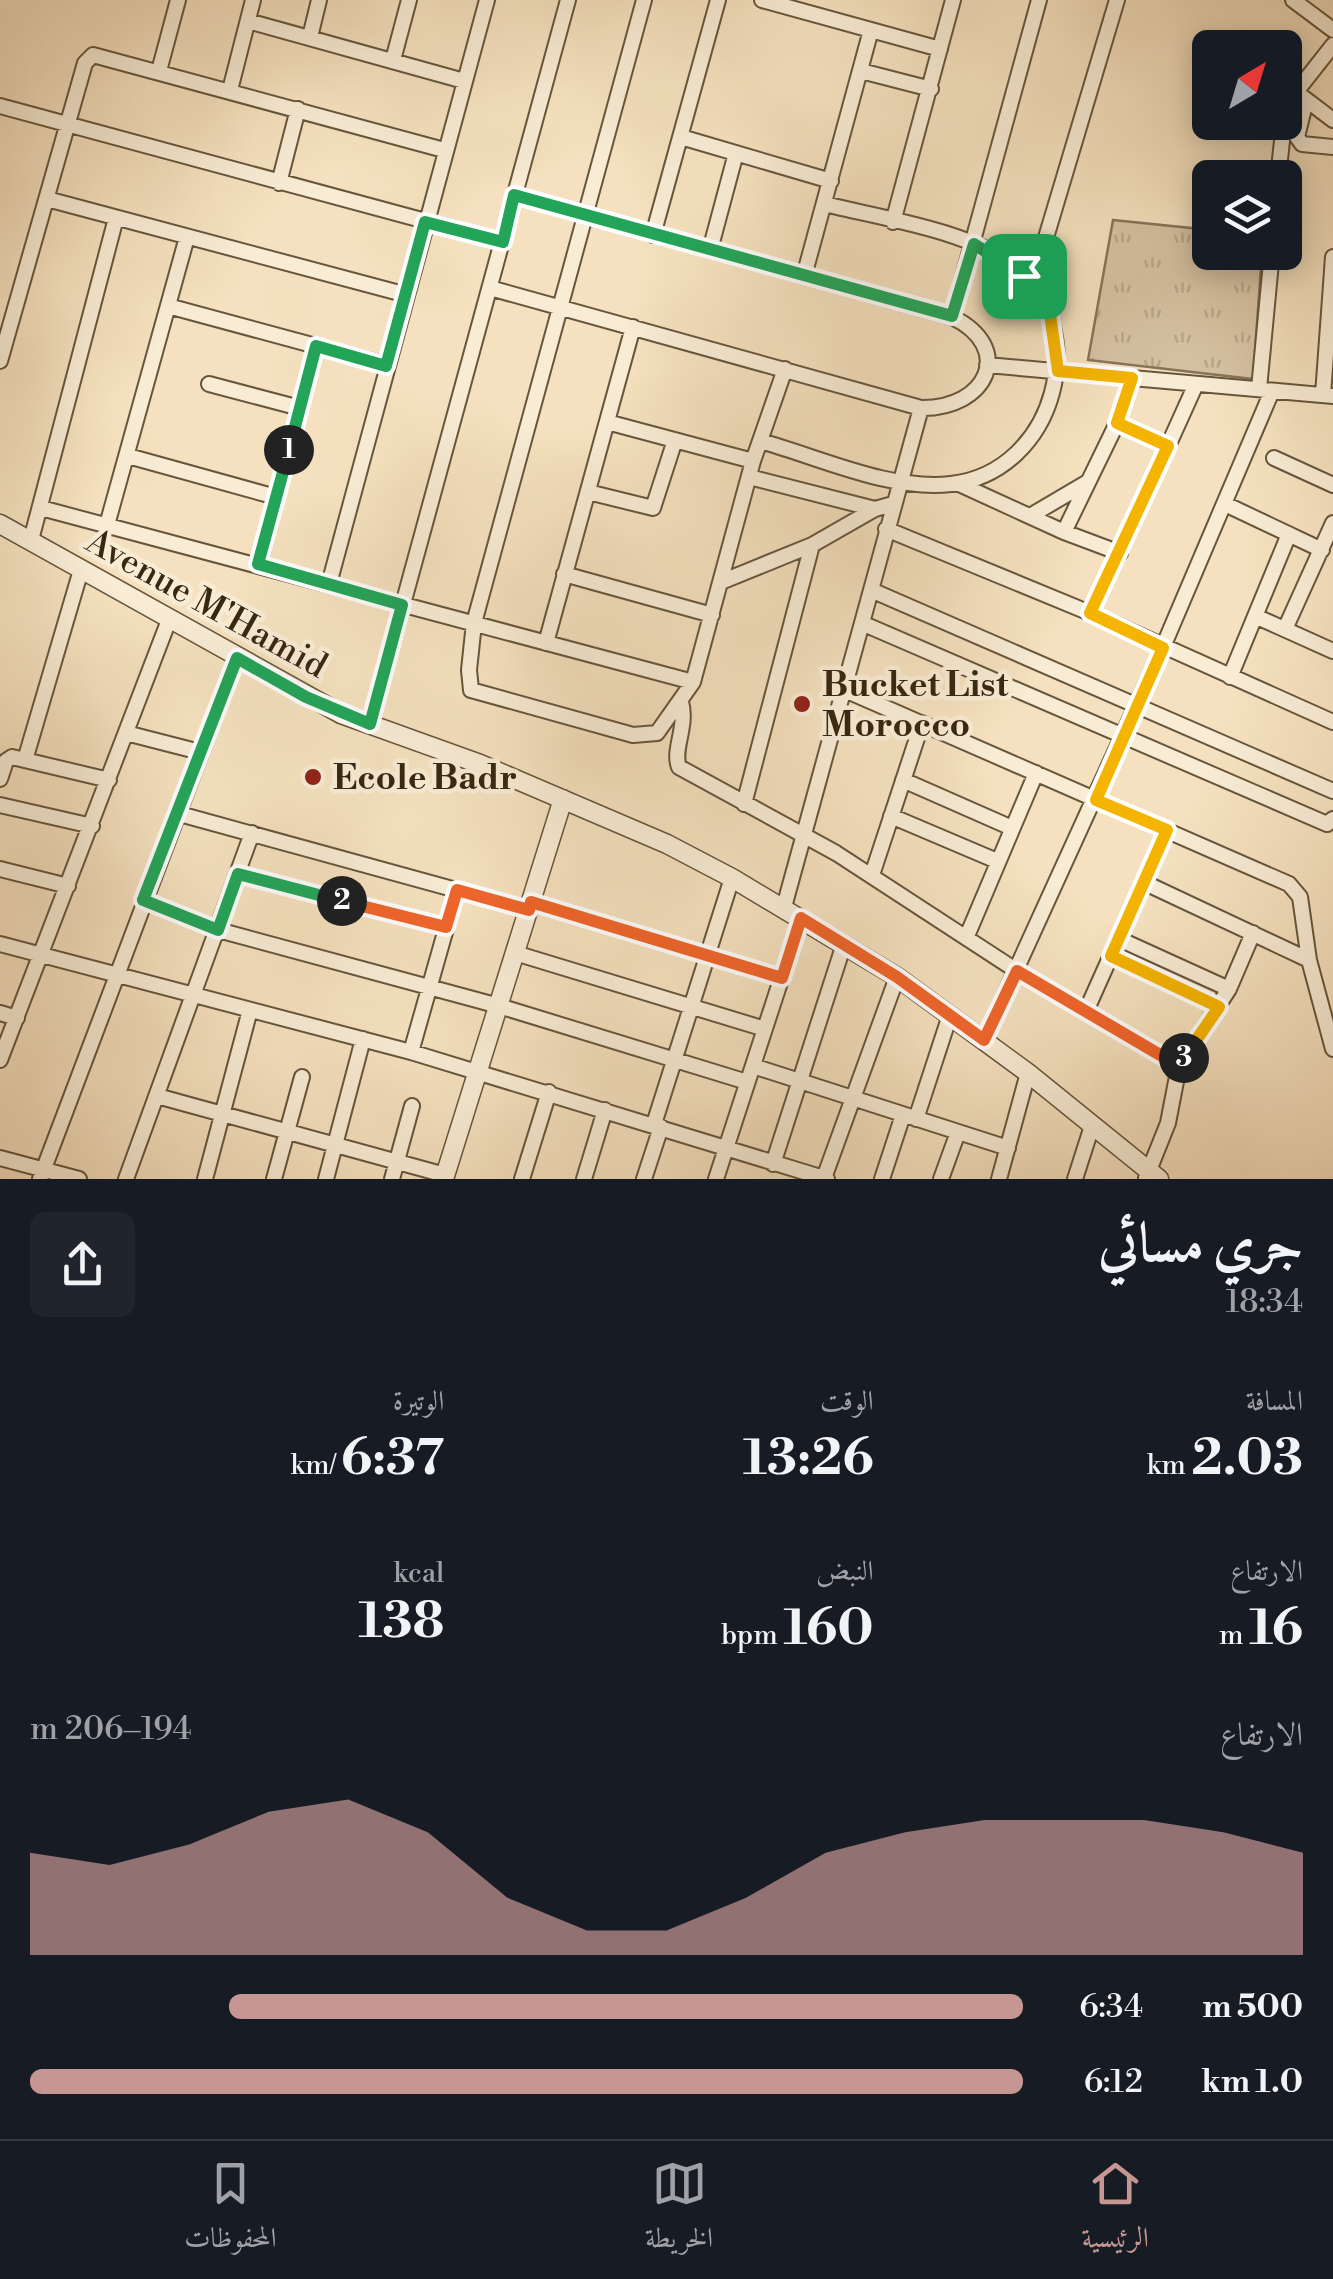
<!DOCTYPE html>
<html lang="ar">
<meta charset="utf-8">
<style>
body{margin:0;font-family:"Libre Bodoni",Amiri,serif;background:#20242c;color:#f1f3f6;direction:rtl;height:100vh;display:flex;flex-direction:column;font-size:38px;white-space:nowrap}
*{box-sizing:border-box;margin:0}
p{font-size:32px;color:#9ea1a6}
.icon{flex:none;width:55px;height:55px;fill:none;stroke:currentColor;stroke-width:2;stroke-linecap:round;stroke-linejoin:round}
.map{position:relative;height:1179px;overflow:hidden;direction:ltr}
.sheet{display:flex;flex-direction:column;background:#171b24;flex:1}
.sheet>*{flex:none}
.needle{width:65px;rotate:38deg}
.tools{position:absolute;left:1192px;top:30px;display:grid;gap:20px}
.tools a{display:grid;place-items:center;width:110px;height:110px;border-radius:15px;background:#171b24;box-shadow:0 5px 25px #0003;font-size:50px}
.pin{position:absolute;display:grid;place-items:center;width:85px;height:85px;color:#fff;margin:-42px;border-radius:20px;box-shadow:0 5px 15px #0006}
.km{position:absolute;width:50px;height:50px;margin:-25px;border-radius:50%;background:#222;color:#fff;font-size:28px;line-height:50px;text-align:center}
.round{display:grid;place-items:center;flex:none;width:105px;height:105px;border-radius:15px;background:#20242c}
.head{display:flex;align-items:center;justify-content:space-between;height:170px;padding:0 30px}
h1{font-size:55px;font-weight:800;line-height:75px}
.stats{display:grid;grid-template-columns:repeat(3,1fr);gap:15px;height:170px;padding:10px 30px}
.stats div{display:grid;align-content:center}
.stats b{font-size:50px;font-weight:800}
.stats small{font-size:28px;font-weight:400}
.stats p{font-size:28px}
.chart{height:280px;padding:20px 30px}
.chart p{display:flex;justify-content:space-between}
.chart svg{width:100%;height:180px;margin-top:10px;fill:#c59692;opacity:.7}
ul{padding:0 30px;list-style:none;font-size:32px}
li{display:grid;grid-template-columns:160px 120px 1fr;align-items:center;height:75px}
li i{height:25px;border-radius:12px;background:#c59692}
.dock{display:flex;justify-content:space-around;align-items:center;height:140px;border-top:2px solid #363941;background:#171b24;font-size:28px;color:#9ea1a6}
.dock a{display:grid;justify-items:center;gap:5px}
.dock .active{color:#c59692}
.map>svg:first-child{display:block}
</style>
<div class="map">
<svg width="1333" height="1179" viewBox="0 0 1333 1179">
<defs>
<pattern id="grass-tufts" width="24" height="20" patternUnits="userSpaceOnUse" patternTransform="scale(2.5)"><rect width="24" height="20" fill="#d5c1a1"/><path d="M3 7l-1-3M5 7V3M7 7l1-3M15 17l-1-3M17 17v-4M19 17l1-3" fill="none" stroke="#b8a68a"/></pattern>
</defs>
<rect width="100%" height="100%" fill="#f5e1bf"/>
<filter id="stains"><feTurbulence type="fractalNoise" baseFrequency=".002" numOctaves="4"/><feColorMatrix values="0 0 0 0 .2 0 0 0 0 .09 0 0 0 0 .02 0 0 0 .5 -.17"/></filter>
<radialGradient id="worn" r=".72"><stop offset=".6" stop-color="#630" stop-opacity="0"/><stop offset="1" stop-color="#630" stop-opacity=".3"/></radialGradient>
<path fill="url(#grass-tufts)" stroke="#867459" stroke-width="2.5" d="M1113,220l97,10v22l52,1 -9,126 -165,-19z"/>
<g fill="none" stroke-linecap="round" stroke-linejoin="round">
<defs>
<path id="minor" d="M644,0l-170,623 -5,47 2,20 162,45 24,-2 36,-51 60,-221 32,-92
M762,0l178,49
M1293,0l40,30
M248,21l216,60
M310,37l9,-37
M393,60l16,-60
M159,71l19,-71
M861,71l70,18
M230,90l23,-90
M1300,95l33,25
M1306,100l-9,37 5,7 31,3
M0,106l503,136
M1285,117l11,-25 37,-47
M681,137l150,44
M1278,178l6,-56
M279,183l19,-74
M47,199l360,96
M893,222l60,-222
M653,235l65,-235
M710,250l26,-97
M804,276l67,-246
M1034,279l-6,-3 4,-17 7,2 78,-261
M490,288l431,120c66,1 95,-60 31,-91l-438,-122
M168,306l218,59
M952,317l87,-317
M0,361l85,-298 8,-8 351,95
M987,365l346,31
M209,384l91,24
M1259,389l13,-137
M1323,395l10,-138
M607,422l146,39
M760,441c59,16 129,50 191,43 105,-12 144,-157 60,-220 -45,-34 -131,-46 -186,-60
M1168,446l28,-62
M128,456l148,41
M1274,458l59,27
M749,477l126,32
M957,483l107,49 53,-109 15,-45
M588,492l65,16 22,-68
M1225,504l97,46
M41,508l652,174
M1030,516l56,-33
M107,525l80,-288
M886,529l204,84 243,109
M1064,532l56,21
M31,540l85,-322
M259,564l57,-218
M564,574l148,41
M721,582l91,-37 63,-36 18,-5
M329,584l158,-584
M871,590l462,201
M1090,613l78,-167 -51,-23
M1255,616l78,35
M864,624l463,200 6,-5
M1285,629l48,-106
M546,643l87,-316
M1230,677l59,-143
M845,690l444,194 11,13 9,63 24,89
M681,702c7,24 -9,48 -2,65l157,86 181,118 162,95
M370,725l198,-725
M126,733l74,19
M25,760l56,-190
M0,779l6,-18 6,-4 97,23
M903,780l109,48
M744,804l68,-259
M0,805l92,21
M176,813l353,97
M891,816l106,45
M0,869l68,17
M238,874l208,53
M872,875l50,-152
M1143,882l166,78
M143,900l75,30 281,76 248,76
M531,902l251,76
M784,907l137,-499
M967,936l69,-163
M1119,939l110,50
M0,944l411,108 416,127
M515,953l250,76
M1111,956l108,51
M1087,1009l80,-179
M0,1013l17,5
M984,1040l179,-393 109,-256
M411,1052l46,-162
M0,1060l169,-440
M753,1066l255,82
M157,1096l288,79
M916,1119l34,-104
M654,1124l78,-246
M0,1158l79,21
M773,1164l71,-220
M824,1178l73,-201
M1146,1178l22,-55 11,-57 50,-77 24,-56
M40,1179l197,-521
M126,1179l126,-346
M205,1179l45,-169
M274,1179l28,-102
M326,1179l37,-140
M392,1179l20,-73
M522,1179l27,-87
M584,1179l21,-69
M644,1179l17,-52
M716,1179l85,-261
M882,1179l21,-64
M941,1179l17,-47
M999,1179l29,-106
M1075,1179l17,-53"/>
<path id="tertiary" d="M0,524l341,190 139,50 187,80 65,34 165,99 131,96 131,106
M444,1179l119,-380"/>
</defs>
<use href="#minor" stroke="#67563c" stroke-width="18"/>
<use href="#tertiary" stroke="#67563c" stroke-width="21"/>
<use href="#minor" stroke="#f8ecd5" stroke-width="14"/>
<use href="#tertiary" stroke="#f8ecd5" stroke-width="18"/>
</g>
<g fill="none" stroke-linecap="round" stroke-linejoin="round">
<defs>
<path id="split-1" d="M289,450l27,-104 70,20 39,-144 78,20 11,-47 438,121 22,-72 50,32"/>
<path id="split-2" d="M289,450l-31,114 144,41 -32,119 -64,-27 -69,-39 -94,242 75,30 20,-56 104,27"/>
<path id="split-3" d="M342,901l104,26 11,-37 72,20 2,-8 251,76 19,-60 96,59 87,63 33,-69 162,95 5,-8"/>
<path id="split-4" d="M1024,276l26,38 8,57 74,7 -15,45 51,23 -78,167 73,35 -67,152 71,30 -56,126 108,51 -35,51"/>
</defs>
<use href="#split-1" stroke="#fff" stroke-width="20"/>
<use href="#split-2" stroke="#fff" stroke-width="20"/>
<use href="#split-3" stroke="#fff" stroke-width="20"/>
<use href="#split-4" stroke="#fff" stroke-width="20"/>
<use href="#split-1" stroke="#22a559" stroke-width="12"/>
<use href="#split-2" stroke="#22a559" stroke-width="12"/>
<use href="#split-3" stroke="#f0652b" stroke-width="12"/>
<use href="#split-4" stroke="#f5b400" stroke-width="12"/>
</g>
<g fill="#8f2418" stroke="#f8ecd5" stroke-width="4">
<circle cx="802" cy="704" r="10"/>
<circle cx="313" cy="777" r="10"/>
</g>
<g text-anchor="middle" stroke-width="9" stroke-linejoin="round" paint-order="stroke">
<g font-size="35" fill="#382711" stroke="#f8ecd5">
<text transform="translate(207 603) rotate(29)" y="12">Avenue M'Hamid</text>
</g>
<g font-size="35" font-weight="bold" fill="#382711" stroke="#f8ecd5" text-anchor="start">
<text x="822" y="696">Bucket List<tspan x="822" dy="40">Morocco</tspan></text>
<text x="333" y="789">Ecole Badr</text>
</g>
</g>
<rect width="100%" height="100%" filter="url(#stains)"/>
<rect width="100%" height="100%" fill="url(#worn)"/>
</svg>
<div class="tools">
<a><svg class="needle" viewBox="-14 -14 28 28"><path d="M0-13l5 13h-10z" fill="#e53935"/><path d="M0 13l5-13h-10z" fill="#9ea1a6"/></svg></a>
<a><svg class="icon" aria-label="layers" viewBox="0 0 24 24"><path d="M12 4l9 5-9 5-9-5zM3 14l9 5 9-5"/></svg></a>
</div>
<div class="pin" style="left:1024px;top:276px;background:#1e9e55"><svg class="icon" aria-label="arrive" viewBox="0 0 24 24"><path d="M6 21V4h12l-3 4 3 4H6"/></svg></div>
<b class="km" style="left:289px;top:450px">1</b>
<b class="km" style="left:342px;top:901px">2</b>
<b class="km" style="left:1184px;top:1058px">3</b>
</div>
<section class="sheet">
<div class="head"><div><h1>جري مسائي</h1><p>18:34</p></div><a class="round"><svg class="icon" aria-label="share" viewBox="0 0 24 24"><path d="M12 15V3M7 8l5-5 5 5M5 13v7h14v-7"/></svg></a></div>
<div class="stats">
<div><p>المسافة</p><b>2.03<small> km</small></b></div>
<div><p>الوقت</p><b>13:26</b></div>
<div><p>الوتيرة</p><b>6:37<small> /km</small></b></div>
</div>
<div class="stats">
<div><p>الارتفاع</p><b>16<small> m</small></b></div>
<div><p>النبض</p><b>160<small> bpm</small></b></div>
<div><p>kcal</p><b>138</b></div>
</div>
<div class="chart"><p><span>الارتفاع</span>194–206 m</p>
<svg viewBox="0 0 160 44" preserveAspectRatio="none"><path d="M0 44V19L10 22L20 17L30 9L40 6L50 14L60 30L70 38L80 38L90 30L100 19L110 14L120 11L130 11L140 11L150 14L160 19V44z"/></svg>
</div>
<ul>
<li><b>500 m</b>6:34<i style="width:80%"></i></li>
<li><b>1.0 km</b>6:12<i style="width:100%"></i></li>
</ul>
</section>
<nav class="dock">
<a class="active"><svg class="icon" aria-label="home" viewBox="0 0 24 24"><path d="M3 11l9-7 9 7M6 9v11h12V9"/></svg>الرئيسية</a>
<a><svg class="icon" aria-label="map" viewBox="0 0 24 24"><path d="M3 6l6-2 6 2 6-2v14l-6 2-6-2-6 2zM9 4v14M15 6v14"/></svg>الخريطة</a>
<a><svg class="icon" aria-label="saved" viewBox="0 0 24 24"><path d="M7 4h10v16l-5-4-5 4z"/></svg>المحفوظات</a>
</nav>
